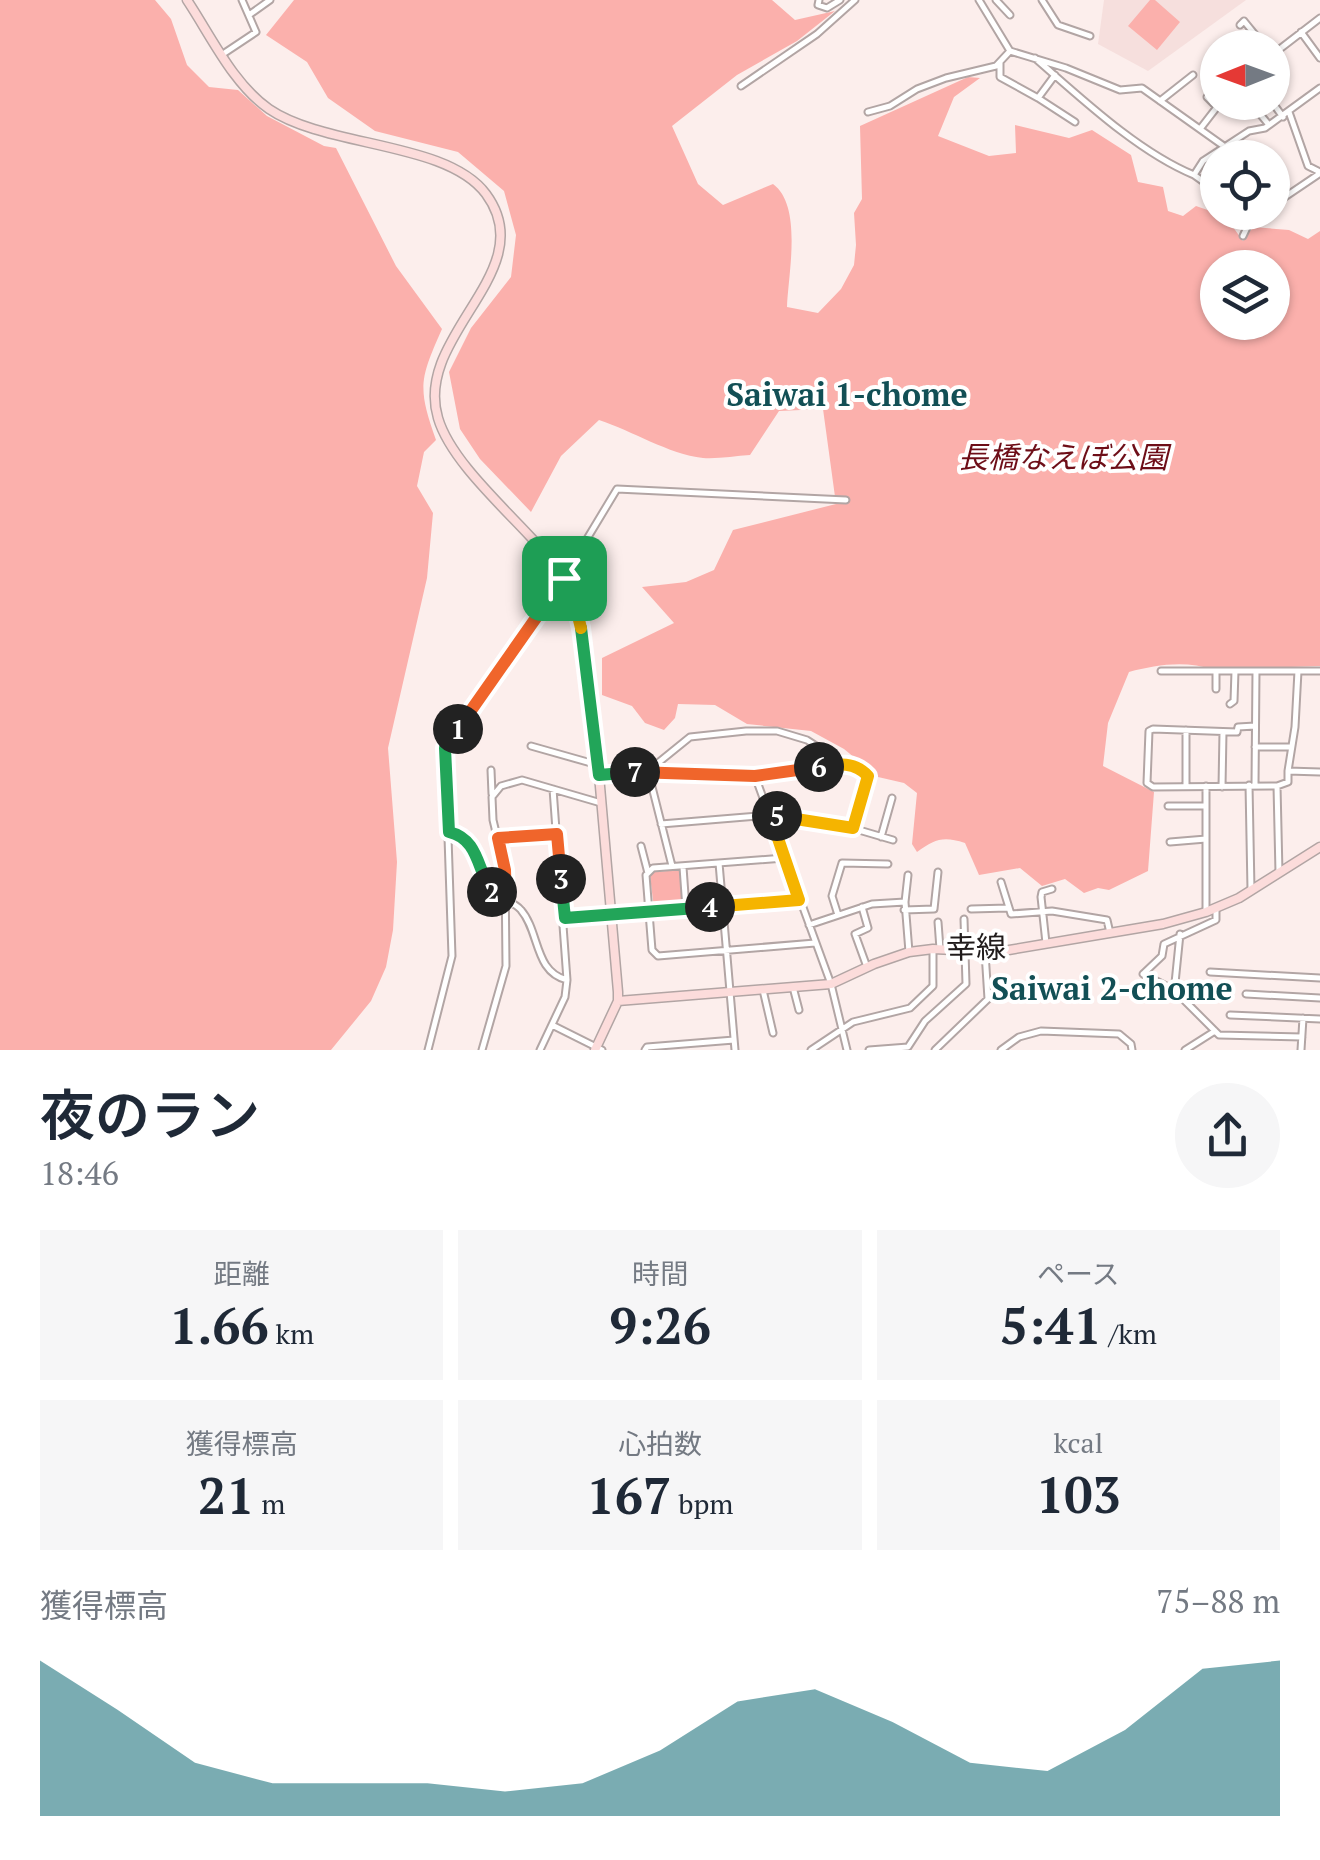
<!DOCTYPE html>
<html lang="ja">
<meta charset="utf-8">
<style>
body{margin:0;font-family:"PT Serif","Noto Sans JP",serif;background:#f6f6f7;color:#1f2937;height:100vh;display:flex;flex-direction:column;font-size:38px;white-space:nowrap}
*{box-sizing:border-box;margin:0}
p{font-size:32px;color:#747a83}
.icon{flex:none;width:55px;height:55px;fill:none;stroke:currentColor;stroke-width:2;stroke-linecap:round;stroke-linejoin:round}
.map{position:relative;height:1050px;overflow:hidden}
.drawer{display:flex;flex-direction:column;background:#fff;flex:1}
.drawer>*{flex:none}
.needle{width:65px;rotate:269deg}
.fabs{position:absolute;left:1200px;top:30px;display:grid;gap:20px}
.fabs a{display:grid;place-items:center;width:90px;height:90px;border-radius:50%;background:#fff;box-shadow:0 2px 8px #0004;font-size:50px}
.pin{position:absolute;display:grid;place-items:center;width:85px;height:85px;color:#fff;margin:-42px;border-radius:20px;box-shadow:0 5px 15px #0006}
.km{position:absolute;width:50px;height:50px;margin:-25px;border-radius:50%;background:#222;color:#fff;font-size:28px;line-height:50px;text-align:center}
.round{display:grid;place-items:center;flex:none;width:105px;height:105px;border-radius:52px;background:#f6f6f7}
.summary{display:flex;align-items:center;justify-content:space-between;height:170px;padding:0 40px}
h1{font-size:55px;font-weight:600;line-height:75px}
.stats{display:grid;grid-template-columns:repeat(3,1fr);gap:15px;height:170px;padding:10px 40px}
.stats div{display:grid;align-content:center;border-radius:0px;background:#f6f6f7;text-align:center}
.stats b{font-size:50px;font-weight:600}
.stats small{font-size:28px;font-weight:400}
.stats p{font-size:28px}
.chart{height:280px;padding:20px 40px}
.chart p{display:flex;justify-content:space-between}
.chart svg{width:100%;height:180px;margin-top:10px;fill:#438a92;opacity:.7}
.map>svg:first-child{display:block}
</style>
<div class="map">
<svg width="1320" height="1050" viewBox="0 0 1320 1050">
<rect width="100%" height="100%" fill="#fceeec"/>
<path fill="#f6dfdd" d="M1104,0h142l-98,71 -50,-27z"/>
<path fill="#fbb0ac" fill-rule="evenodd" d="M0,0h155l16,19 16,46 22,22 29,3 29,26 57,30 12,2 60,118 46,63c-22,50 -25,58 -6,111l-12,12 -7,34 16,27 -6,65 -39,170 9,114 -4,68 -7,37 -15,34 -40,49h-331z
M294,0h478l23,20 40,-9 -38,30 -60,34 -65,51 26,58 25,21 50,-21c30,22 15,91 14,123l31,6 23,-24 13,-24 2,-20 -2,-32 8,-14 -2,-73 108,-49 12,1 -26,19 -16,39 51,20 27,-3 -1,-28 54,13 23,-8 39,25 7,27 25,5 5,24 15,5 13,-10 29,10 18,25 10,-14 36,3 19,9 12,-8v435l-107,4c-27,-10 -57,-5 -84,2l-21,51 -5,43 51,26 -6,79 -39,19 -11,-2 -14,5 -19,-14 -23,7 -22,-18 -41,7 -14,-32c-22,-7 -30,-4 -48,9l-5,-8 5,-51 -13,-10 -26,-6 -34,-28 -33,-18 -64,-7 -32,-19 -37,-1 -3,14 -11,12 -19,-7 -13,-17 -30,-11v-37l72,-35 -32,-36 44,-5 28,-12 19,-40 103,-26 -13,-95 -44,2 -29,44c-15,1 -32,4 -47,3 -35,-4 -70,-27 -104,-38l-38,36 -30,56 -51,-53 -20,-30 -11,-57 22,-44 40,-51 5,-42 -12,-44 -46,-39 -83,-21 -47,-33 -21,-36 -41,-27zM1218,268h54v54h-54z
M1150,0h5l25,22 -23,28 -29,-24z
M681,870l1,35 -28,3 -4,-32 4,-4z"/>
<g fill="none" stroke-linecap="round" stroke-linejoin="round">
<defs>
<path id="street" d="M819,0l-1,5 9,3 13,-8
M979,0l31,51 56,17 54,22 22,-2 83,59
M996,0l14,15
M1042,0l16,25 32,11
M249,15l21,-15
M1240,25l4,-4 22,27
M1301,32l19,26
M223,54l33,-22 -14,-32
M1272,55l48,-37
M1035,58c46,40 103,94 159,117l9,-14 46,-30 16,-3 55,-40
M1000,63v14l38,21
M1055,75l-17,23 37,24
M741,86l76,-52 38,-34
M1160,101l33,-26
M1250,102l19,23
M1272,102l11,15
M868,112l22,-6 27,-17 29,-11 50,-12 14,-15
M1289,112l19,54 12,6
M1200,129l17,-22 -10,-10
M1194,175l24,17
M1276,203l43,-29
M1243,236l8,-17 -7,-7
M1161,671h159
M1216,689v-18
M1230,704l4,-3 1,-30
M1255,726l-17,1 -1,5 -84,-3 -4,2 -2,52 6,4 124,-1 11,-4v-11l32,1
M531,746l67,19
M1255,747h34
M491,770l1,24
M1288,771l7,-44 3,-56
M599,775l49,-4 107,5 88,-13
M755,776l76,208 16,66
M1186,785v-55
M1249,785l2,105
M1255,785l1,-114
M1206,786v126
M1277,786l2,87
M1222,787l1,-55
M1168,806h38
M661,824l109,-9 65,8 58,17
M449,832c29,7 26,34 39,56 7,12 24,11 33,22 19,22 13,62 46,70
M881,837l11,-39
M498,838l59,-4
M1170,842l36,-3
M641,846l7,27
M784,858l-131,10 -7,7 6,75 6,6 157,-13
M719,863l16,187
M672,866l-24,-95 42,-34 56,-6h31l30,9 36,23 23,9 2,9 -15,47
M683,867l3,42
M1001,882l10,32 41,-3 55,9 3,13
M905,902l3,-27
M862,907l6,21 -13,6 12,33
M971,909l37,-1
M904,910l30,-1 4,-37
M838,915l-6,-19 10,-33 46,1
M565,918l234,-19
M938,922l2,27
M809,925l63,-21 33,-2 4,50
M1046,943l-5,-46 1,-5 10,-3
M1210,972l110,6
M1143,974l31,16 45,45 83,2
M1143,974l19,-18 2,-12 52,-24v-12
M1175,983l5,-49
M793,987l6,23
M763,990l10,43
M1246,994l74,4
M1230,1015l90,4
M552,1025l50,25
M428,1050l24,-94 -7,-208 119,-171 53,-88 229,11
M482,1050l24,-84 -1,-96 -12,-50 -1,-23 9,-11 21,-6 79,23
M540,1050l25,-53 2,-17 -14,-191
M645,1050l2,-3 87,-7
M811,1050l42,-28 57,-14 23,-22v-36
M869,1050l39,-3 17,-26 41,-37 -2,-65
M935,1050l53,-51 -3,-47
M1001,1050l18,-13 22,-6 78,3 12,10 1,6
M1185,1050l30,-19
M1301,1050l2,-32"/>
<path id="secondary" d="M187,0c24,36 46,84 82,109 57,39 178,32 217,85 57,77 -73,141 -48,224 14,48 81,102 113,142l23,40 9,36 16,139 19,217v9l-23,49
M618,1001l213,-17 43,-20 35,-12 24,-3 64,3 166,-28 43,-12 33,-14 81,-51"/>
</defs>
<use href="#street" stroke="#b2a5a4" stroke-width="9"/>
<use href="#secondary" stroke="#b2a5a4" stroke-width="11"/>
<use href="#street" stroke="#fff" stroke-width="5"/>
<use href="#secondary" stroke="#fcdcdb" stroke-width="8"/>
</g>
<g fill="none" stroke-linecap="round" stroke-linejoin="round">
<defs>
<path id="split-1" d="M458,729l106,-151"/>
<path id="split-2" d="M458,729l-13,19 4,84c30,7 28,38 43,60"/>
<path id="split-3" d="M492,892l14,8 -1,-30 -7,-32 59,-4 4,45"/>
<path id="split-4" d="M561,879l4,39 145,-11"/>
<path id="split-5" d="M710,907l89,-7 -29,-85 7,1"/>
<path id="split-6" d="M777,816l76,12 15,-52c-14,-15 -30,-12 -49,-9"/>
<path id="split-7" d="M635,772l120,4 64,-9"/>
<path id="split-8" d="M581,628l18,147 36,-3"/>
<path id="split-9" d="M564,578l10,22 7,28"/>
</defs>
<use href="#split-1" stroke="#fff" stroke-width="20"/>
<use href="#split-2" stroke="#fff" stroke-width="20"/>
<use href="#split-3" stroke="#fff" stroke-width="20"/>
<use href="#split-4" stroke="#fff" stroke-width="20"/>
<use href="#split-5" stroke="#fff" stroke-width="20"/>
<use href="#split-6" stroke="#fff" stroke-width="20"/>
<use href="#split-7" stroke="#fff" stroke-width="20"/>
<use href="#split-8" stroke="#fff" stroke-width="20"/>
<use href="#split-9" stroke="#fff" stroke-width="20"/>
<use href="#split-1" stroke="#f0652b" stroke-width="12"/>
<use href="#split-2" stroke="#22a559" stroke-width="12"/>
<use href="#split-3" stroke="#f0652b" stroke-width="12"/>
<use href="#split-4" stroke="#22a559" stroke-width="12"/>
<use href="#split-5" stroke="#f5b400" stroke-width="12"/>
<use href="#split-6" stroke="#f5b400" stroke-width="12"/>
<use href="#split-7" stroke="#f0652b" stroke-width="12"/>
<use href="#split-8" stroke="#22a559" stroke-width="12"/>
<use href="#split-9" stroke="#f5b400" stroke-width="12"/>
</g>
<g text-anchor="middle" stroke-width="8" stroke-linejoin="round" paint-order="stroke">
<g font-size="30" font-style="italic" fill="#6e0e18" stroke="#fff">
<text x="1063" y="468">長橋なえぼ公園</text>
</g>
<g font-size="30" fill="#201b1b" stroke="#fff">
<text transform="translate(976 948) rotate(-1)" y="10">幸線</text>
</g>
<g font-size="32" font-weight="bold" fill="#124f55" stroke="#fff">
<text x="847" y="406">Saiwai 1-chome</text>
<text x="1112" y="1000">Saiwai 2-chome</text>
</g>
</g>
</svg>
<div class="fabs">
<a><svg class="needle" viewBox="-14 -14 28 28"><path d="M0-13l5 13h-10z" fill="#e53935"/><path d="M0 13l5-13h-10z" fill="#747a83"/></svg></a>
<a><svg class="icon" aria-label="locate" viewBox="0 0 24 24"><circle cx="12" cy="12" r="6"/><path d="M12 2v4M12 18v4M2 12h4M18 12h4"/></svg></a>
<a><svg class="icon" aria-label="layers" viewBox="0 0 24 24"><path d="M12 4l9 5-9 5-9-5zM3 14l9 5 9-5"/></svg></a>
</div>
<div class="pin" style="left:564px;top:578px;background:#1e9e55"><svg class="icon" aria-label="arrive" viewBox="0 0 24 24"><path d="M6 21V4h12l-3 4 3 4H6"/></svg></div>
<b class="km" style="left:458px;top:729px">1</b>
<b class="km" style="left:492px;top:892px">2</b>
<b class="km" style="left:561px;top:879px">3</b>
<b class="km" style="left:710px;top:907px">4</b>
<b class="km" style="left:777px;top:816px">5</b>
<b class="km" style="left:819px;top:767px">6</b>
<b class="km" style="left:635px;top:772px">7</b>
</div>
<section class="drawer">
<div class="summary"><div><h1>夜のラン</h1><p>18:46</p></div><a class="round"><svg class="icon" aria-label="share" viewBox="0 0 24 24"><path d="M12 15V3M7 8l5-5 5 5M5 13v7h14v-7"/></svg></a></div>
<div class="stats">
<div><p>距離</p><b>1.66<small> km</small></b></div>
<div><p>時間</p><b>9:26</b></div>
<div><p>ペース</p><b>5:41<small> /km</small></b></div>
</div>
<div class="stats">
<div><p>獲得標高</p><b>21<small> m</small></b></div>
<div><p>心拍数</p><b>167<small> bpm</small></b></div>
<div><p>kcal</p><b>103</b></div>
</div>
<div class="chart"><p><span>獲得標高</span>75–88 m</p>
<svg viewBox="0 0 160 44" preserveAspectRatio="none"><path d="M0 44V6L10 18L20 31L30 36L40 36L50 36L60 38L70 36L80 28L90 16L100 13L110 21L120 31L130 33L140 23L150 8L160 6V44z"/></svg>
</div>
</section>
